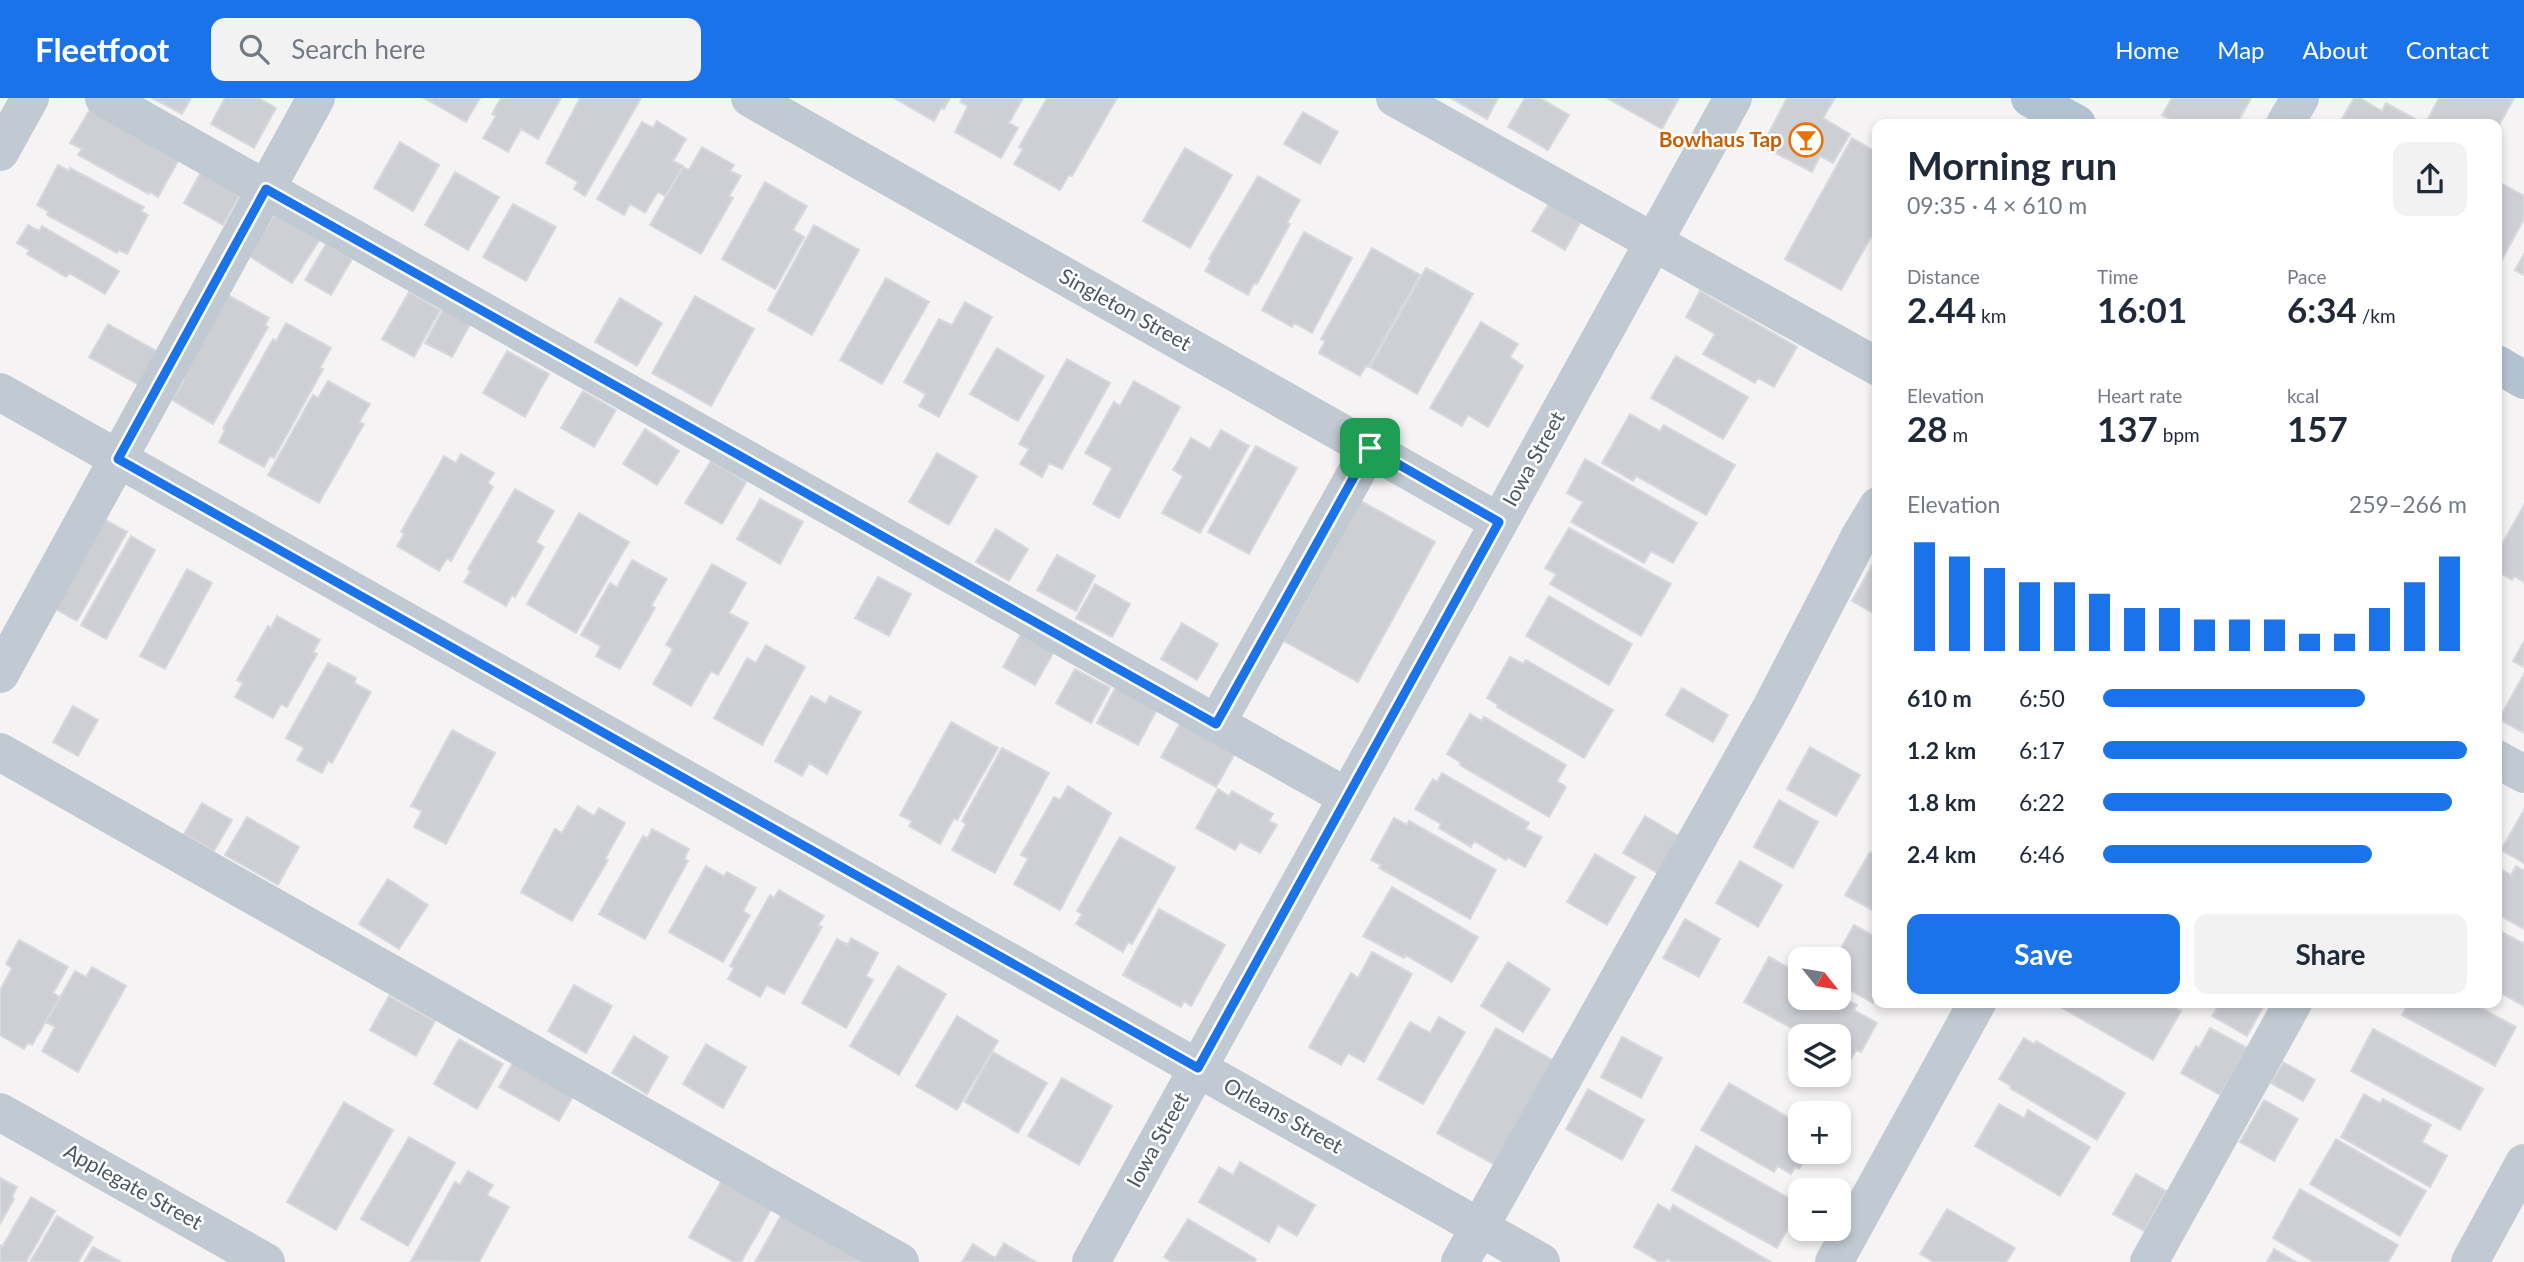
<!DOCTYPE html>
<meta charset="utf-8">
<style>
body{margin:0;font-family:Lato,sans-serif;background:#f2f2f3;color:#1f2937;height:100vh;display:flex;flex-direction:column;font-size:26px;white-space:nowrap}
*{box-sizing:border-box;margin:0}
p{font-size:23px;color:#747a83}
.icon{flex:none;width:38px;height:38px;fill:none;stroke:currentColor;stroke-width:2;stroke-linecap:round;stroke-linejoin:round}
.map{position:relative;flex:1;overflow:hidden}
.side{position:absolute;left:1872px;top:21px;width:630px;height:889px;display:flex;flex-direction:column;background:#fff;border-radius:14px;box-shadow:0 4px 10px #0003}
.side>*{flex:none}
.needle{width:46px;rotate:120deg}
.buttons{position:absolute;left:1788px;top:849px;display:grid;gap:14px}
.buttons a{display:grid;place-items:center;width:63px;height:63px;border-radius:14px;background:#fff;box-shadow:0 4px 10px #0003;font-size:35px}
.pin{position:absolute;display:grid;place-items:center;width:60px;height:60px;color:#fff;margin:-30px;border-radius:14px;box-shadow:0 4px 10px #0006}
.round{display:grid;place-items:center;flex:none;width:74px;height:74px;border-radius:14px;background:#f2f2f3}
.headline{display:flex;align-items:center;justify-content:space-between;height:119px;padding:0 35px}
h1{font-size:38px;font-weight:700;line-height:52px}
.metrics{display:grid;grid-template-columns:repeat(3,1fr);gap:10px;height:119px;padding:7px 35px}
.metrics div{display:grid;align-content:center}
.metrics b{font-size:35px;font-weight:700}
.metrics small{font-size:19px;font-weight:400}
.metrics p{font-size:19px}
.chart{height:196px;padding:14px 35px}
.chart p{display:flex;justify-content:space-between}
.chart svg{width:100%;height:126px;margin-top:7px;stroke:#1a73e8;stroke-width:6}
.action{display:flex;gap:14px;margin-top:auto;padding:14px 35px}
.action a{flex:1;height:80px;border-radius:14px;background:#1a73e8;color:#fff;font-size:28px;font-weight:700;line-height:80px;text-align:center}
.action a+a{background:#f2f2f3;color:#1f2937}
ul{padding:0 35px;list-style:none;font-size:23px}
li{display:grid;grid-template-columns:112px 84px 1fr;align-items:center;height:52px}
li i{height:18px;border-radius:9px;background:#1a73e8}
header{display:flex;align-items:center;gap:42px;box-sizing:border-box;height:98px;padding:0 35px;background:#1a73e8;color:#fff}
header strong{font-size:33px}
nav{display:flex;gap:38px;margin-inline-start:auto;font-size:24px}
.search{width:490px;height:63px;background:#f2f2f3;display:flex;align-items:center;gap:18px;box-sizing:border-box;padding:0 24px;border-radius:14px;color:#747a83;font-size:26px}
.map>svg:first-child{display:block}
</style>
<header>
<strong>Fleetfoot</strong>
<div class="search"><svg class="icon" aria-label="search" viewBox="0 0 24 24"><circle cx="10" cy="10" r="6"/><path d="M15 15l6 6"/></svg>Search here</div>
<nav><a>Home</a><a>Map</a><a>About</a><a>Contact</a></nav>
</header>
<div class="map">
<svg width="2524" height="1164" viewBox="0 0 2524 1164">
<rect width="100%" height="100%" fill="#f5f3f3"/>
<path fill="#cdcfd5" stroke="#d7d9de" stroke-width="2" d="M152,0h39l-9,16z
M225,0h34l17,10 -22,40 -43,-24z
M424,0h56l-14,24z
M501,0h60l-23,41 -17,-10 -13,23 -25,-14 13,-22 -4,-2z
M580,0h61l-56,98 -11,-7 4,-7 -32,-19z
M894,0h56l-6,11 -3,-1 -7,13z
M962,0h61l-14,25 9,5 -17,30 -46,-26 13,-26 -8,-4z
M1047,0h70l-45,78 -3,-1 -9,15 -46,-26 9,-15 -4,-2z
M1451,0h47l-11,21z
M1525,0h15l29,17 -21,35 -40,-23z
M1607,0h72l-17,31z
M1787,0h48l-12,20 27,16 -17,29 -13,-7 -8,16 -50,-26z
M2172,0h79l-14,26h-58l-17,-9z
M2354,0h6l22,13 4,-8 35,19 -2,2h-80z
M2439,0h75l-17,31v-5h-72z
M92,8l89,50 -23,41 -8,-5 -1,2 -71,-39 4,-6 -12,-6z
M1303,14l35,20 -18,32 -36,-20z
M657,23l29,18 -13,22 10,5 -18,30 -7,-4 -13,21 -15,-9 -6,11 -27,-16 45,-77 11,6z
M1852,40l26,15v72l-37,65 -56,-31z
M400,44l39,23 -26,46 -39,-23z
M702,49l32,18 -4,6 11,5 -12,20 4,2 -32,56 -51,-29 33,-58 6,3z
M1185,50l47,27 -42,73 -47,-27z
M58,67l11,6 1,-3 74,39 -3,4 7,4 -21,39 -8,-4 -2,3 -70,-38 1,-4 -11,-6z
M202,72l39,23 -18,32 -39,-22z
M455,74l44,25 -31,53 -43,-25z
M1258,78l42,24 -13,23 3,1 -33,60 -3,-1 -6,12 -43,-24 6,-10 -2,-2z
M2497,83l27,15v23l-26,48z
M765,84l42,24 -14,24 11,7 -29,52 -53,-30z
M1551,102l32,18 -18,32 -33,-19z
M513,106l43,23 -30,54 -43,-24z
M276,114l44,27 -28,44 -43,-27z
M28,127l11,6 3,-5 77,45 -14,23 -36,-21 -3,4 -39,-23 2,-4 -12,-7z
M814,127l45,25 -47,85 -44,-25z
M1304,134l48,26 -40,75 -18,-10 -2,4 -30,-17z
M326,146l26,15 -21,36 -26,-15z
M1372,150l48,27 -52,92 -2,-1 -6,10 -41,-23 6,-12 -4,-2z
M2524,156v21l-9,-5z
M1426,170l47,26 -56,100 -47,-27z
M886,180l43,24 -47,82 -42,-24z
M1700,193l97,56 -23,40 -16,-9 -3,5 -52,-29 12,-20 -29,-17z
M409,194l31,18 -26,47 -32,-18z
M226,196l43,24 -4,7 3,2 -55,97 -41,-24 12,-20 -7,-5z
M695,198l59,33 -43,77 -59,-33z
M620,200l42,25 -25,43 -42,-24z
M965,204l27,15 -53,100 -20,-11 7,-12 -22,-12 35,-63 13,6z
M445,208l27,15 -20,36 -27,-14z
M1481,224l37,22 -8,13 13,9 -35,61 -20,-12 -6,11 -32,-18z
M286,225l45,25 -11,20 3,1 -49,89 -4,-2 -6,11 -45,-25 6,-12 -2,-2 50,-89 3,2z
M108,226l59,33 -19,33 -59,-33z
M997,250l47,28 -26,45 -48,-27z
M507,253l42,23 -24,43 -42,-24z
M1676,258l72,41 -25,42 -72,-41z
M1067,261l43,24 -48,86 -13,-6 -7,14 -22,-13 9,-15 -10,-5z
M328,283l42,23 -11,18 5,2 -45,79 -51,-28 45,-80 5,3z
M1134,283l46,26 -61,111 -26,-14 19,-36 -27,-15 29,-51 6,4z
M583,293l33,19 -22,37 -33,-19z
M1630,316l30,17 4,-6 71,40 -29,50 -70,-39 -3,5 -31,-18z
M645,331l34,22 -22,34 -34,-21z
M1221,332l28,16 -49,87 -38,-20 21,-37 -10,-6 18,-32 19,11z
M1256,348l41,22 -48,86 -41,-22z
M937,355l40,23 -28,49 -40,-23z
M461,356l33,19 -6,10 5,4 -42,74 -4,-3 -8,13 -42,-25 7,-12 -3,-2 43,-76 12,7z
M1585,361l112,64 -24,40 -22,-12 -7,12 -73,-41 12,-20 -16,-9z
M711,363l35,21 -24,42 -37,-21z
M515,391l39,22 -18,31 8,5 -29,50 -3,-2 -6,11 -42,-24 7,-11 -3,-2z
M760,401l43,23 -23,42 -43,-25z
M1361,403l74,41 -77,140 -74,-41z
M2524,407v77l-10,-6 -2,4 -15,-9v-18z
M579,415l50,29 -53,91 -49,-29z
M102,420l25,14 -50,89 -25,-14z
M1569,430l102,56 -30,52 -91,-52 6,-10 -11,-6z
M996,431l32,20 -19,32 -33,-19z
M131,438l24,14 -49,89 -25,-14z
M1057,457l38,21 -19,35 -39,-21z
M632,462l35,19 -16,27 4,2 -35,61 -24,-13 5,-10 -20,-11 29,-52 7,4z
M1875,462l3,2v54l-26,-15z
M712,466l34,19 -17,30 19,10 -30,52 -7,-4 -20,35 -38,-22 20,-35 -7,-4z
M187,471l25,14 -47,86 -25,-13z
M878,479l33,17 -22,42 -34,-18z
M1095,486l35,20 -18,33 -36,-19z
M1549,498l83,48 -23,41 -83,-49z
M277,518l43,24 -7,12 4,2 -30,53 -6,-3 -8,14 -38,-21 8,-14 -6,-3 31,-54 3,2z
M1182,525l36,21 -21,36 -36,-21z
M1022,534l33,18 -20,35 -32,-18z
M2524,543v26l-11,-6z
M766,547l39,22 -43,78 -48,-27 33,-60 9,5z
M1510,559l13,7 3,-4 87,50 -29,48 -87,-51 1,-2 -11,-7z
M328,565l28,15 -2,5 17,9 -39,71 -4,-2 -6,12 -25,-13 7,-12 -18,-10z
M1075,571l35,19 -19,35 -35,-20z
M2524,576v59l-25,-14z
M1118,584l42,22 -22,41 -41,-22z
M1682,590l46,27 -15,27 -47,-27z
M811,598l15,8 4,-8 31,16 -34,62 -18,-11 -7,13 -27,-15z
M73,608l25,14 -20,36 -25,-14z
M1470,616l12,7 2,-4 82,48 -9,16 9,6 -17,30 -89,-52 1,-2 -14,-9z
M1182,622l55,30 -21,37 -55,-30z
M951,624l47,26 -41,72 -3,-2 -14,26 -31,-18 3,-5 -12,-6z
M452,632l43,23 -49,91 -32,-17 8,-16 -11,-5z
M1810,649l50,28 -24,41 -49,-27z
M1002,650l47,25 -54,100 -43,-23 14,-26 -4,-3z
M1442,675l87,50 -4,6 17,8 -17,30 -18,-10 -1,3 -32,-19 -3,6 -32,-19 2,-4 -26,-15 18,-30 4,3z
M1068,688l43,27 -51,97 -46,-26 14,-25 -7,-4 33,-58 6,3z
M1218,691l11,7 3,-5 41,23 -4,7 8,4 -17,28 -20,-11 -5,8 -39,-22z
M1779,702l39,22 -25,46 -39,-21z
M202,705l30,17 -18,31 -30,-17z
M578,708l16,10 5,-8 26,15 -20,36 3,1 -36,61 -51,-29 34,-63 7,4z
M2524,712v53l-23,-13z
M1645,718l37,22 -21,37 -38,-22z
M247,719l52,30 -21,38 -53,-30z
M1394,720l13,7 2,-4 87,49 -26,49 -91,-51 2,-3 -10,-5z
M652,731l37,20 -5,10 4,2 -43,78 -46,-25 44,-78 4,3z
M1120,739l55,31 -43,76 -4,-2 -5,10 -47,-28 6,-10 -5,-3z
M1870,754l8,5v56l-33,-18z
M1595,756l40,23 -28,48 -40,-23z
M1740,763l42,24 -24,42 -42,-24z
M706,768l18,10 3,-4 29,16 -13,23 7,4 -27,47 -54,-30z
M2516,768l8,5v58l-27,-15v-47l14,8z
M388,781l40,26 -29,44 -40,-25z
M1392,789l86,50 -26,45 -47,-27 -1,3 -41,-22z
M779,792l45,26 -6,9 4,2 -38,67 -17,-9 -7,12 -32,-18 6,-11 -4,-2 40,-71 4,3z
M1159,811l66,36 -34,61 -7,-5 -3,6 -58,-32z
M1685,821l35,20 -21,38 -36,-19z
M1854,827l24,13v57l-5,8 -34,-19v-25h-21l6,-11 13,7z
M2497,831l27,15v62l-27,-15z
M851,840l27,15 -12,23 7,4 -27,48 -44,-25 35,-64 11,6z
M19,842l49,27 -15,26 7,4 -28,48 -4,-2 -4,6 -24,-14v-45l12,-22 -6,-4z
M1372,854l40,22 -48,88 -16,-9 -7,12 -32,-18 42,-74 7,5z
M1769,859l32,17v24l38,-2 18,9 -3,5 23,13 -16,29 -5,-2 -6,11 -11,-6v-19h-33l-62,-34z
M1508,864l42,27 -27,43 -42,-26z
M898,868l48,28 -47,81 -49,-29z
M92,869l34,19 -48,86 -36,-21 13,-24 -9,-5 29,-51 11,6z
M574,887l38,21 -26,47 -38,-22z
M389,898l46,25 -19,35 -46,-26z
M2058,905h108l15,8 -28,49 -96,-55z
M2220,905h45l-18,33 -35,-20z
M2409,905h63l44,24 -21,39 -93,-51z
M957,918l41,25 -41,69 -41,-24z
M1439,919l26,15 -42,72 -45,-25 32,-57 20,11z
M1496,930l58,33 -59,104 -58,-32z
M2210,930l37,20 -27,47 -39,-22 15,-27 3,2z
M2373,931l110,60 -23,41 -109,-59z
M634,938l34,21 -21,37 -35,-21z
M1622,939l40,21 -21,40 -40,-21z
M2024,940l10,6 2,-3 89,52 -28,47 -87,-52 1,-2 -12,-7z
M459,941l44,25 -26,45 -43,-25z
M706,946l40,23 -23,41 -40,-24z
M993,954l54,31 -29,50 -53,-31z
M515,961l60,34 -16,28 -60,-34z
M2283,964l32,18 -12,21 -32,-18z
M1062,980l50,28 -33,59 -51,-29z
M1729,985l64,37 -4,6 12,7v19h9l-11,17 -4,-2 -4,7 -13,-8 -4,6 -73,-42z
M1588,991l56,31 -22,40 -56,-31z
M2364,996l16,9 3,-4 48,26 -9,17 25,14 -17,31 -89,-50z
M2264,1002l34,19 -24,42 -34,-19z
M344,1004l49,28 -57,100 -49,-28z
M1999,1006l25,14 4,-8 62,37 -30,49 -85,-50z
M409,1039l46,26 -47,83 -47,-27z
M2336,1041l90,52 -26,45 -90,-52z
M1696,1048l105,59 -24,43 -105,-58z
M1240,1064l75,43 -18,31 -19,-11 -9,17 -70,-40 20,-35 14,8z
M468,1073l25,14 -6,10 22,12 -30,55 -68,-1 44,-79 5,3z
M2136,1076l30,17 -22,40 -31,-17z
M0,1080l17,9 -5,10 2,2 -14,25z
M722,1082l50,28 -31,54h-7l-45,-25z
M2300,1091l98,56 -10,17h-74l-41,-24z
M31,1099l24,14 -29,51h-26v-17l2,2z
M1658,1106l12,7 3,-6 98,57h-98l-6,-3 -2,3h-5l-26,-15z
M1947,1111l68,39 -9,14h-72l-14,-8z
M784,1112l100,52h-129z
M57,1118l36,21 -15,25h-48z
M1188,1121l68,40 -2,3h-82l-8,-5z
M1004,1145l32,19h-74l11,-18 22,14z
M93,1149l28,15h-37z
M2274,1151l22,13h-29z"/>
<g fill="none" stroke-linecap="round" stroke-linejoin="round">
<path stroke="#c1cad2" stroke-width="38" d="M104,0l1243,699
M750,0l749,424
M1395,0l483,269
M2285,26l15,-26
M0,54l30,-54
M0,294l1541,870
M0,576l316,-576
M1216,626l154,-276
M0,654l900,510
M2497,661l27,15
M0,1014l266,150
M1091,1164l642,-1164
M1460,1164l312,-556 88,-170 18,-30
M1834,1164l143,-259
M2149,1164l144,-259
M2470,1164l54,-99"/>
<path stroke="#b3c2d1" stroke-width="38" d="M2030,0l47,26
M2497,266l27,16"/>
</g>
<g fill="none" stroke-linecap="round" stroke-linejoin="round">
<defs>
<path id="route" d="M266,91l950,535 154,-276 129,74 -301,546 -1080,-609z"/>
</defs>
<use href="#route" stroke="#fff" stroke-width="14"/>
<use href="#route" stroke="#1a73e8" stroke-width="9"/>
</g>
<defs>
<symbol id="bar-ring" viewBox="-11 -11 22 22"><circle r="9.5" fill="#fff" stroke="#e8710a" stroke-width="1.5"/><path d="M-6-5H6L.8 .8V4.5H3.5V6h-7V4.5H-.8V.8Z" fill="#e8710a"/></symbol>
</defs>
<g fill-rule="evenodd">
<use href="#bar-ring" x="1787" y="23" width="38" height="38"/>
</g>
<g text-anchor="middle" stroke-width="5" stroke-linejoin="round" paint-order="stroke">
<g font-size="21" font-weight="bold" fill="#c56008" stroke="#fff" text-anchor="end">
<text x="1782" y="49">Bowhaus Tap</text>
</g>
<g font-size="21" fill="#4a5661" stroke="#fff">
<text transform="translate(1125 212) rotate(29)" y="7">Singleton Street</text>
<text transform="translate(1534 361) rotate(-61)" y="7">Iowa Street</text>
<text transform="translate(1283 1018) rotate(29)" y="7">Orleans Street</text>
<text transform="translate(1158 1042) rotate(-61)" y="7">Iowa Street</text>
<text transform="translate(133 1089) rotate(29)" y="7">Applegate Street</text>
</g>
</g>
</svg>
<div class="buttons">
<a><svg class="needle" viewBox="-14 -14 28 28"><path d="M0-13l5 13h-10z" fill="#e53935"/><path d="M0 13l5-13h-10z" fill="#747a83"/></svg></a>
<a><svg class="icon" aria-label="layers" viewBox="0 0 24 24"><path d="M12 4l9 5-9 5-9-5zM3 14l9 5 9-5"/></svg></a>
<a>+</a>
<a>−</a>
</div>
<div class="pin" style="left:1370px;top:350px;background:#1e9e55"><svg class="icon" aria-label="arrive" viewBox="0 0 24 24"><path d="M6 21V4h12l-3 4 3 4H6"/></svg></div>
<section class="side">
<div class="headline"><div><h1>Morning run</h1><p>09:35 · 4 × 610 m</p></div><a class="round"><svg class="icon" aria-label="share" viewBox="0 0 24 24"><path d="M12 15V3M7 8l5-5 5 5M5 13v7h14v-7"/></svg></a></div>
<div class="metrics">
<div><p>Distance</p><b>2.44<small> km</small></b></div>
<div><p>Time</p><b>16:01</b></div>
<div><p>Pace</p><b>6:34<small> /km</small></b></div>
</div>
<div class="metrics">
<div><p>Elevation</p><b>28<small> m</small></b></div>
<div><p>Heart rate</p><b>137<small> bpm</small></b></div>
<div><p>kcal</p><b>157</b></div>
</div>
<div class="chart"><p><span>Elevation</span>259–266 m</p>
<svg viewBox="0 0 160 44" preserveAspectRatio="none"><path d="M5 44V6M15 44V11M25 44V15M35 44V20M45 44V20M55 44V24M65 44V29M75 44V29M85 44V33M95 44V33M105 44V33M115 44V38M125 44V38M135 44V29M145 44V20M155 44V11"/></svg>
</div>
<ul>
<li><b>610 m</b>6:50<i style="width:72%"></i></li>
<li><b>1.2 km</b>6:17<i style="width:100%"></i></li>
<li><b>1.8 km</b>6:22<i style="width:96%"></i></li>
<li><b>2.4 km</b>6:46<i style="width:74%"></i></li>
</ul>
<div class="action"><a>Save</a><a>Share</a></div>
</section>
</div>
